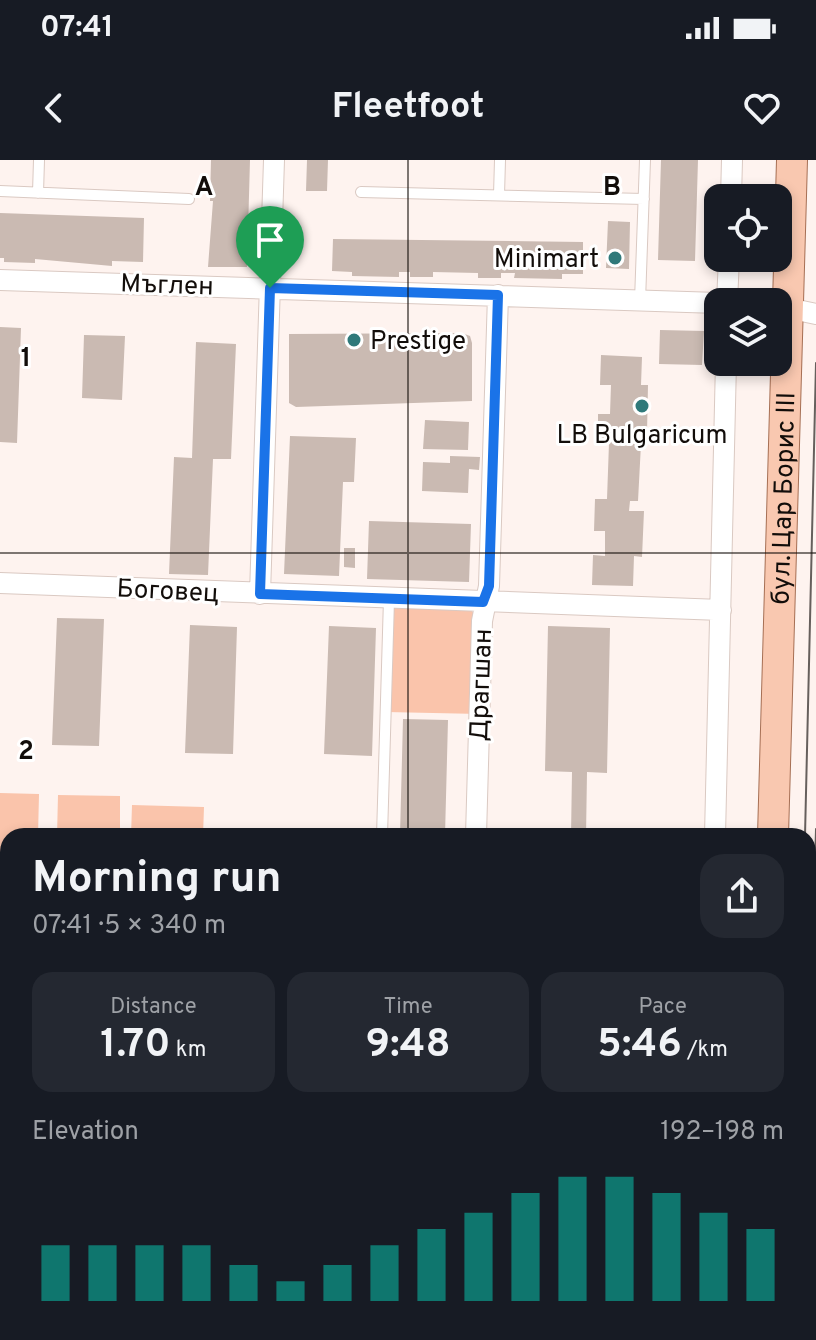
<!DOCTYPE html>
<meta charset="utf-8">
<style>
body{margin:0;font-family:Overpass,sans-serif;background:#242831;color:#f1f3f6;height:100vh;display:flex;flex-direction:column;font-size:30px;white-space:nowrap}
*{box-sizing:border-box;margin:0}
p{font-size:26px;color:#9ea1a6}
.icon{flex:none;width:44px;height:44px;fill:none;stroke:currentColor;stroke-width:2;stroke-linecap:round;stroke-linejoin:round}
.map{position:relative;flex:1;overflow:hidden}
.panel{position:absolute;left:0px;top:668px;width:816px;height:512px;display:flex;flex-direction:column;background:#171b24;border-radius:24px 24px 0 0;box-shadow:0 4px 12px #0003}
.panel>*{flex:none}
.controls{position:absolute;left:704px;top:24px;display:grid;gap:16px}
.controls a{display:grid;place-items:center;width:88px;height:88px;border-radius:16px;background:#171b24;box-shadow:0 4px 12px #0003;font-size:40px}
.pin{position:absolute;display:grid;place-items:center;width:68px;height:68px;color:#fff;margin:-82px -34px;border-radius:50% 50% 50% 0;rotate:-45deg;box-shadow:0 0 8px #0007}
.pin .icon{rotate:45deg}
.round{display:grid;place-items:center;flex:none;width:84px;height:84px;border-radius:24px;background:#242831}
.overview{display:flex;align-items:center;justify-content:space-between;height:136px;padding:0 32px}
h1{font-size:44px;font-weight:700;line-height:60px}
.stats{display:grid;grid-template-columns:repeat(3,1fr);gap:12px;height:136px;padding:8px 32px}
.stats div{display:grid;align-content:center;border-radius:20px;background:#242831;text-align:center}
.stats b{font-size:40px;font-weight:700}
.stats small{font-size:22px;font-weight:400}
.stats p{font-size:22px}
.chart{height:224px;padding:16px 32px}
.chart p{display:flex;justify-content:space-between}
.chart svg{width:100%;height:144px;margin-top:8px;stroke:#0f766e;stroke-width:6}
.status{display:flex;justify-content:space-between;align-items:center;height:56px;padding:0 40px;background:#171b24;direction:ltr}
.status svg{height:22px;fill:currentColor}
header{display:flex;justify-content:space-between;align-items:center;height:104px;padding:0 32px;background:#171b24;font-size:36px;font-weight:700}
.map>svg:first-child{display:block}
</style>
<div class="status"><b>07:41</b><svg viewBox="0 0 49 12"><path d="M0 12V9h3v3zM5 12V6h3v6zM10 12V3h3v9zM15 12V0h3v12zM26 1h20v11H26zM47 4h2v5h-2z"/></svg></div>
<header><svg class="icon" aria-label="back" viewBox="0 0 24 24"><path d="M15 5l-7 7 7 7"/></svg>Fleetfoot<svg class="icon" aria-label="heart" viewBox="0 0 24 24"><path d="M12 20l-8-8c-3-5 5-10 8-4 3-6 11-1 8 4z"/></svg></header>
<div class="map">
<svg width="816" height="1180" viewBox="0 0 816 1180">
<rect width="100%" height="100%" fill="#fef3ef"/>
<path fill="#fac4ab" d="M389,439l71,1 22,21 -2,93 -94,-2z
M0,633l39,1 -1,42h-30v68h-8z
M58,635l62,1v40h-63z
M132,645l72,2 -1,29h-72z
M50,1172h630v8h-630z"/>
<path fill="#cabab2" d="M211,0h39l-3,107h-39l5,-66h-3z
M307,0h21l-1,31h-21z
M661,0h37l-3,101 -37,-1z
M0,53l144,5 -1,44 -31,-1v5l-77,-7v4l-31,-1v-4h-4z
M608,61l22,1 -1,47 -23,-1z
M333,79l250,3v32h-21v5l-48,-1 1,-5h-14v5h-23v-5l-45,-1v5h-23v-5h-11v5l-47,-1v-4l-20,-1z
M0,167l21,1 -4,115 -17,-1z
M660,170l44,1 -2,34 -43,-1z
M462,173l8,3 2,7v58l-176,6 -7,-4v-69z
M84,175l41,1 -3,64 -40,-2z
M196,182l40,2 -5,115h-18l-5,116 -39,-1 5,-117 18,1z
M601,195l41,2 -1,28h7l-1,48h-15v11h9l-3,57h-8l-1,10h15l-2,46 -8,-1 -1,30 -41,-1 1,-30 12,1v-25h-11l1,-32h12l2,-56 -11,-1v-28h12l1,-29h-11z
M425,260l44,2 -1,28 -45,-1z
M290,276l66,2 -2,44h-11l-4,94 -55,-2z
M450,296l30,1 -1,13 -10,-1 -1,24 -46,-2 1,-29 27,1z
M369,361l102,3 -2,58 -102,-3z
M344,388h11v20l-11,-1z
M57,458l47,1 -5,127 -47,-1z
M190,465l47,2 -4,127 -48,-1z
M329,466l47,2 -4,128 -48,-2z
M548,466l62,2 -3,145 -20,-1 -1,64h-15l1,-64 -27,-1z
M403,559l45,1 -3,116h-45z
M0,760h8v33l-8,-1z"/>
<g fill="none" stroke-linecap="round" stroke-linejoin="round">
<defs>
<path id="service" d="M0,31l189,8
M361,32l283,7
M38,33l1,-33
M499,35l1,-35
M640,141l5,-141
M382,676l7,-237
M495,676l49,-2
M0,833h8"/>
<path id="minor" d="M731,38l1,-38
M0,120l718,23
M727,142l2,-44
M778,146l38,8
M0,423l721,27
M260,434l14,-434
M476,676l6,-215 7,-35 9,-291
M715,676l11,-474
M0,1041h8
M704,1180l1,-8"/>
<g id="primary">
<path id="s1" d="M773,676l19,-676"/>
<path d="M760,1180v-8"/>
</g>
</defs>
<use href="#service" stroke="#dac9c2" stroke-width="12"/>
<use href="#minor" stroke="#dac9c2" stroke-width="22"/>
<use href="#primary" stroke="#a66f54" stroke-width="32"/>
<use href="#service" stroke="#fff" stroke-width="10"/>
<use href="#minor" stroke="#fff" stroke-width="20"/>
<use href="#primary" stroke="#f9c8b0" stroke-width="30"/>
<path stroke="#665f5c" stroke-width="2" d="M805,676l11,-473
M808,986l8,-317
M803,1180v-8"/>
</g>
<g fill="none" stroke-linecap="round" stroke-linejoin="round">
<defs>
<path id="route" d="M270,128l228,7 -9,291 -6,16 -223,-8z"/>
</defs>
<use href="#route" stroke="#fff" stroke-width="16"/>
<use href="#route" stroke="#1a73e8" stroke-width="10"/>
</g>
<path fill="none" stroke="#120d0a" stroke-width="2" stroke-opacity="0.55" d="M408,0v676M0,393h816M0,787h8M808,787h8M408,1172v8"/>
<g fill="#2f797a" stroke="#fff" stroke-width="3">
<circle cx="615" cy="98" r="8"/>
<circle cx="354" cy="180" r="8"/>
<circle cx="642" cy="246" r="8"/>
</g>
<g text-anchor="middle" stroke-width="6" stroke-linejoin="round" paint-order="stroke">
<g font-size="26" fill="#120d0a" stroke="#fff" text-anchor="end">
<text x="599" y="107">Minimart</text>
<text x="370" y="189" text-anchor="start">Prestige</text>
<text x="642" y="283" text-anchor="middle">LB Bulgaricum</text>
</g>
<g font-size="26" fill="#120d0a" stroke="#fff">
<text transform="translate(167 124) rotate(2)" y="9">Мъглен</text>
<text dy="9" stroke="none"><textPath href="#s1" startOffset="338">бул. Цар Борис III</textPath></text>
<text transform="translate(168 430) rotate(3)" y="9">Боговец</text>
<text transform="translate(480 525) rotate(-88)" y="9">Драгшан</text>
</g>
</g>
<g font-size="26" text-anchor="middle" font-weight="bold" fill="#120d0a" stroke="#fff" stroke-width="6" stroke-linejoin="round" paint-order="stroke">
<text x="204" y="35">A</text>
<text x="612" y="35">B</text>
<text x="26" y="206">1</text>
<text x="26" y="599">2</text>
</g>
</svg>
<div class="controls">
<a><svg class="icon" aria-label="locate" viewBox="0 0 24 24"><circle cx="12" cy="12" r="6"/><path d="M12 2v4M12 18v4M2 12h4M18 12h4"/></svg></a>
<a><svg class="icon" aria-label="layers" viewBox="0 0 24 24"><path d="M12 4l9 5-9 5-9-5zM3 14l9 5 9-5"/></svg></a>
</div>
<div class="pin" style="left:270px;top:128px;background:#1e9e55"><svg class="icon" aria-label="arrive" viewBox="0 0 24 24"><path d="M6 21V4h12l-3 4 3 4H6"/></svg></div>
<section class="panel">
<div class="overview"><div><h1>Morning run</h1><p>07:41 · 5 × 340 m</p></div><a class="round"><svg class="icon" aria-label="share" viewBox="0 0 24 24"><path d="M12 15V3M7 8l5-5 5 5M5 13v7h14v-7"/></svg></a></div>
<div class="stats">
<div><p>Distance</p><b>1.70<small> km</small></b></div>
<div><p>Time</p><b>9:48</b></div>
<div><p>Pace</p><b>5:46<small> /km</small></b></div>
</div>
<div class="chart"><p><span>Elevation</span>192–198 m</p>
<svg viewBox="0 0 160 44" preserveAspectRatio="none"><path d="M5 44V27M15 44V27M25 44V27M35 44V27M45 44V33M55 44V38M65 44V33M75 44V27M85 44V22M95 44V17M105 44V11M115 44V6M125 44V6M135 44V11M145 44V17M155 44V22"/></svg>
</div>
</section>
</div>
